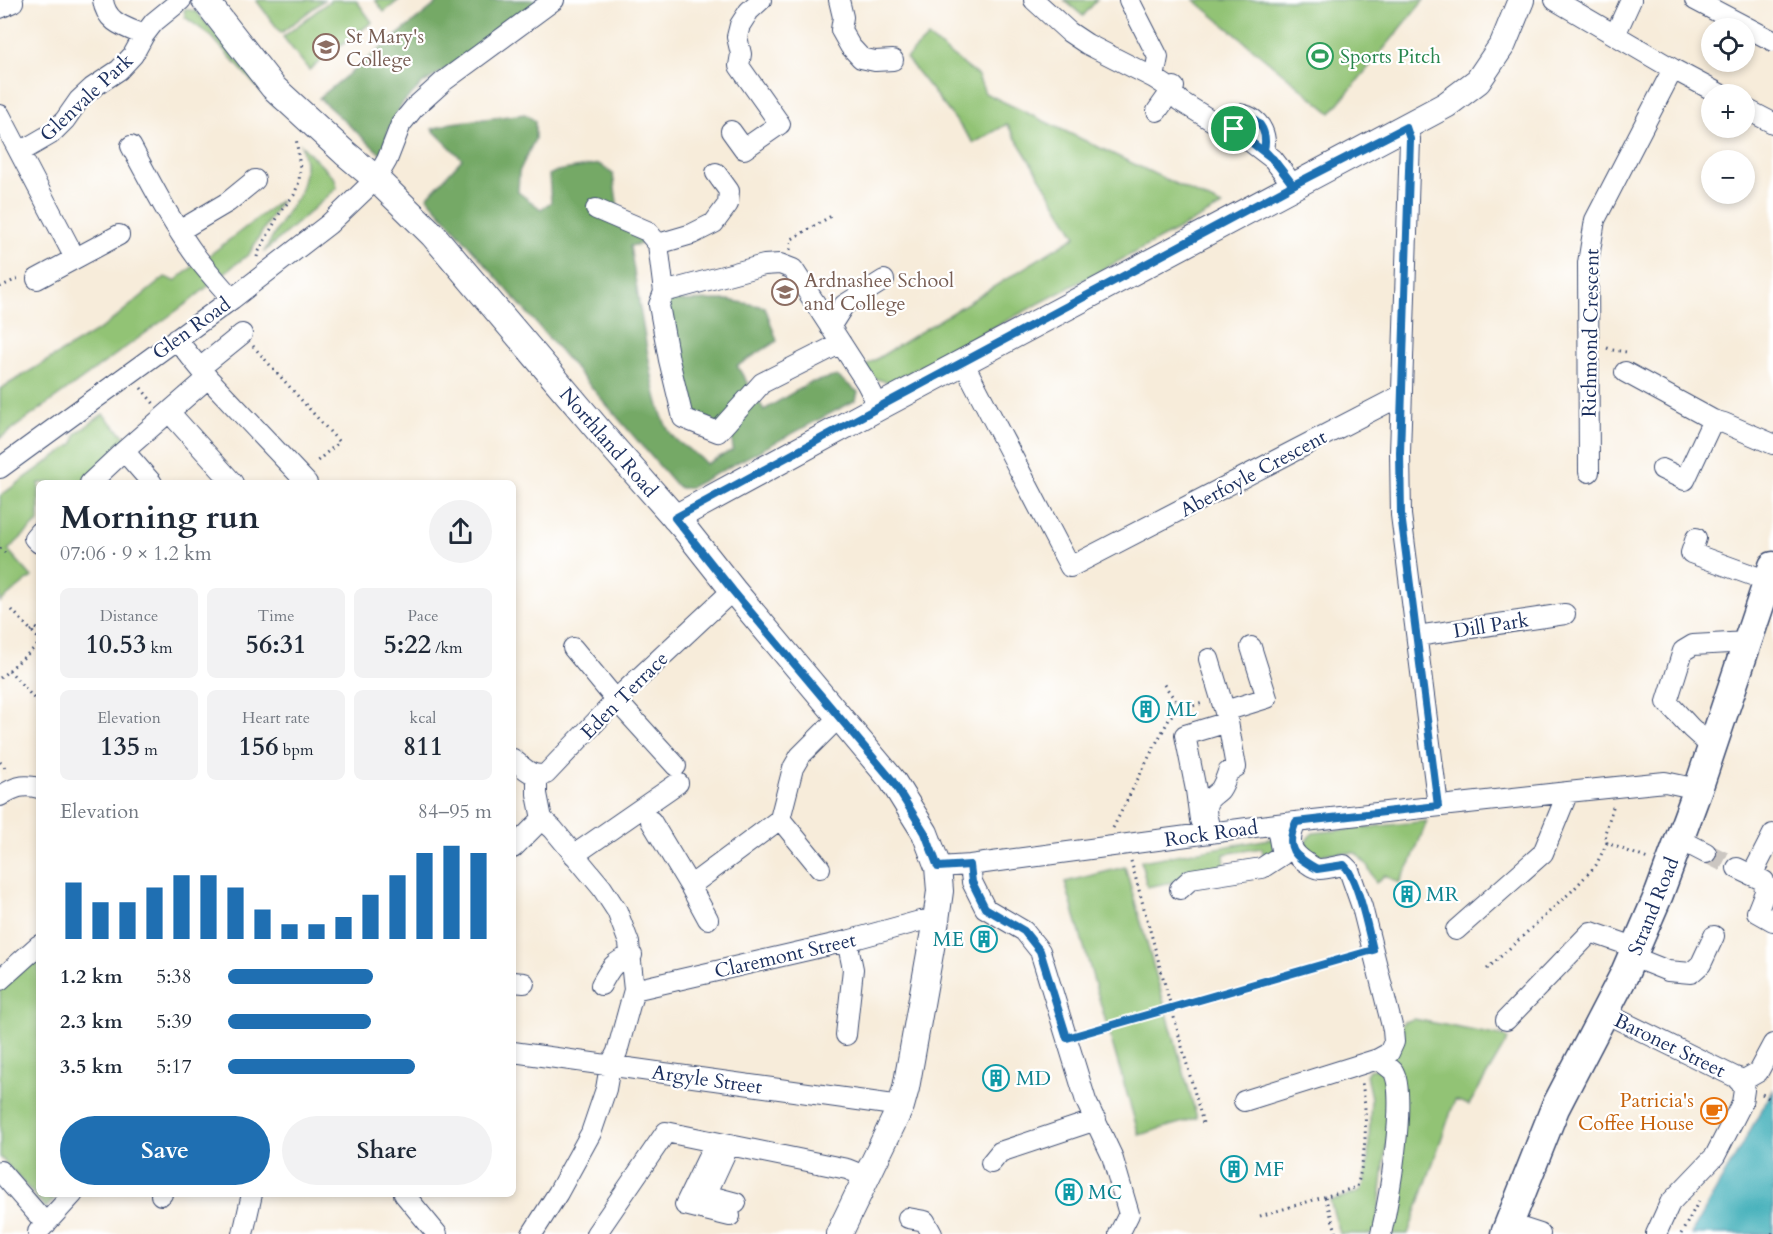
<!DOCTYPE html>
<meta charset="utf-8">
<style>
body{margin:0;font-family:Cardo,serif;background:#f2f2f3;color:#1f2937;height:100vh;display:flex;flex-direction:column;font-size:22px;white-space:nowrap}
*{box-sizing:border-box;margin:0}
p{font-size:20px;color:#747a83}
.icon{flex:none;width:33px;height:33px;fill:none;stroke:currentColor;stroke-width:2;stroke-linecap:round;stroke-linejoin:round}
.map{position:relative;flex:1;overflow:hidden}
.side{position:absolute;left:36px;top:480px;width:480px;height:717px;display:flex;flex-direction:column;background:#fff;border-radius:9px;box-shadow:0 3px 9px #0003}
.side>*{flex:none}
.controls{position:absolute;left:1701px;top:18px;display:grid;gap:12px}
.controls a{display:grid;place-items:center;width:54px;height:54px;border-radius:50%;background:#fff;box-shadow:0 3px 9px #0003;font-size:30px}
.pin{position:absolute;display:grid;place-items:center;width:51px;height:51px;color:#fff;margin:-26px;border:3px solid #fff;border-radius:50%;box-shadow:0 2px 6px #0007}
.round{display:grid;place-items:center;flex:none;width:63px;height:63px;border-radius:32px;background:#f2f2f3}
.head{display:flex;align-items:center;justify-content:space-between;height:102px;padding:0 24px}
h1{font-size:33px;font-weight:800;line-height:45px}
.metrics{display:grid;grid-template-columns:repeat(3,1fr);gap:9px;height:102px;padding:6px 24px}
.metrics div{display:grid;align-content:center;border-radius:9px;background:#f2f2f3;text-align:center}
.metrics b{font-size:26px;font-weight:800}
.metrics small{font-size:16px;font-weight:400}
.metrics p{font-size:16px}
.chart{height:168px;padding:12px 24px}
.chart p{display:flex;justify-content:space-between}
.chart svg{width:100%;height:108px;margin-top:6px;stroke:#1f6fb2;stroke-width:6}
.primary-button{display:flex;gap:12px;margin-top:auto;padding:12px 24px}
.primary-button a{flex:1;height:69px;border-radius:36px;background:#1f6fb2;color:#fff;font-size:24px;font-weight:800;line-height:69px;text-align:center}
.primary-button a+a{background:#f2f2f3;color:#1f2937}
ul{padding:0 24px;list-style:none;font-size:20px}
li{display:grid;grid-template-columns:96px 72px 1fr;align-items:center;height:45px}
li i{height:15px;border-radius:8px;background:#1f6fb2}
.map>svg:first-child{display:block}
</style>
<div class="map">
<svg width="1773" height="1234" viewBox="0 0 1773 1234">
<rect width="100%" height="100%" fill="#fff"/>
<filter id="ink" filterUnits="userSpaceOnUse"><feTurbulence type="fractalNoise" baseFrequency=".0167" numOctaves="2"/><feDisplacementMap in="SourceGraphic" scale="12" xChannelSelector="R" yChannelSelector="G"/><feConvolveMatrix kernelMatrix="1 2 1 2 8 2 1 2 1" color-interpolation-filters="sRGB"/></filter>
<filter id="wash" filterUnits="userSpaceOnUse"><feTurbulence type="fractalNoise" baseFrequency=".008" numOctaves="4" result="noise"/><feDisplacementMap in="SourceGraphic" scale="24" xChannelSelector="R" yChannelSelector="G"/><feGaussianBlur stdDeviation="1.35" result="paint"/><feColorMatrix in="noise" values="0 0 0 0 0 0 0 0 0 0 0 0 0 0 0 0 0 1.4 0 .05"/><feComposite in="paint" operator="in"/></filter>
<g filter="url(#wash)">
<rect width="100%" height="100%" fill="#f7ecda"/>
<path fill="#92c374" stroke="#567969" stroke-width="1.5" d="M256,0h68l-43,33z
M331,0h25l16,22 -63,48 -26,-33z
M375,0h24l-15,12z
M1064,0h33l-14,16z
M1194,0h230l-93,113z
M184,9l12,2 80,93 -2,2 -62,-69 -27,-20z
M928,37l50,39 7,17 237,113 -332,177 -16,-5 -9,-12 211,-130 -69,-112 -33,19 -68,-85z
M301,145l34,34 2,9 -73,64 23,-40 13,-18 5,-21v-11z
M281,200l-32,54 -26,20 -16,-17z
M196,264l16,19 -22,18 -190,137v-49l105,-63 60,-49 10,4z
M103,414l25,26 -47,43h-42v38l-31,29 24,27 -32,25v-106l74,-53 2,-9z
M1427,821l-16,41 -12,21 -14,-8 -9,8 -9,-18 -11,-12h-26l-17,4c-10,-8 -10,-16 0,-24z
M1275,838l3,17 -13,8 -3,-15 -38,6 1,14 -34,2 -18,12 -26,5 -6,-26z
M1125,867l72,251 -58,17 -74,-253z
M39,954v240h19l-12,14 -46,-51v-169z
M1414,1019l91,18 3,2 -39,66 -14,-5 -47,134h-21l3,-174 13,-38z
M1373,1069l7,1 6,4 5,32 -15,128h-36l-10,-33 30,-9 4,-9 4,-22 3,-63 -5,-23 3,-5z"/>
<path fill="#75a966" stroke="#486c62" stroke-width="1.5" d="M441,0h102l-66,49 -55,35 -20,20 -14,27 -4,26 -65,-59z
M525,114l10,7v18l-16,33 -1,20 23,17 10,-7 -2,-27 8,-4 42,-7 14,10 7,49 16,9 6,12 -12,2c6,38 12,76 19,114 4,22 9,52 20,71 9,16 27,19 37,33l27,-14 -2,-20 -44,-20 -22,-109 63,-1 37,7 12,34 -40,25 27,44 45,-27 28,-7 21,16 -2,8 -167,88h-9l-5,-4 -248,-287 35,-38 -30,-30 19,-6z"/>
<path fill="#3dadb8" stroke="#2c6e8b" stroke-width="1.5" d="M1773,1090v144h-82z"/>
</g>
<g filter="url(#ink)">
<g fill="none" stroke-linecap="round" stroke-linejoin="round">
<path stroke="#cbc6c1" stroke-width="20" stroke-dasharray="20 10" stroke-linecap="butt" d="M1706,853l31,15"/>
<defs>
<path id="minor" d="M103,0c3,23 22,27 41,35
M839,0l4,17 -2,13 9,16 11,12 14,3 18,-1
M1034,0l35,32 18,12 67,34 11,7 15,16 34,21 20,7
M1129,0l29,57 -4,21
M1555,0l118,69 47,25
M1695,0l78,41
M0,8l13,-6
M1615,35l16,-35
M1744,108l29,15
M1157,111l17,-24
M0,115l75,143
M1226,121l17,15 30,23 20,26
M1220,124c15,-22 51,-4 44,26
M1406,127l4,12 -10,314 1,62 37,291
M731,131l13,18 36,-25 -41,-58 2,-12 -4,-17 3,-12 9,-14 12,-11
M131,146c21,39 41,78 67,113 11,14 23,27 34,40
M20,152l31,-18 14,-14 14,-20 13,-12 27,-18 14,-15 11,-20 10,-13 27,-22
M716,173l13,18 -1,13 -14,19 -22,11 -34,10 6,48 100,-27 16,-1 13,5 73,113 13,25
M596,209l51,22 11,13
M179,231l49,-29 27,-22
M37,279l82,-44
M664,292l-5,13 10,55 14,58 35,14 44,-49 79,-40
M830,327l14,-22 40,-25
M176,339l32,39 99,105
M963,362l107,205 332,-172
M200,368l42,-34
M1625,372l88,48 11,3 49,21
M169,412l64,71
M124,451l28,32
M0,468l232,-169 97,-75 47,-45 11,-19 14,-36 13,-16 30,-27 110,-81
M1662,469l23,11 28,-60
M1589,472l-1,-209 7,-43 78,-151
M90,483l34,-32 84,-73
M39,532l-5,6 5,5
M1696,538l-5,15 77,28
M1417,636l148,-22
M573,648l43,52 60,66
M1209,659l19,63 8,45 -8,5c-2,6 -4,12 -8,18 -4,4 -11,7 -13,14 -3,9 2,20 4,29
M1225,711l42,-13 -16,-51
M1712,747l-21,-19 -24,-26 16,-51 10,-6 55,-3
M513,759c11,9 19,19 33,15l80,-84 107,-100
M0,796c15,-9 22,-12 39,-8
M780,819l40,49
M1200,820l-4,-30 -11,-55 43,-13
M651,821l39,65 18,33
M1679,839l27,14
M513,848l29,-29
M574,855l104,-72
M970,865l2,17 13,26 39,23 16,20 46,150 26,55 17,58 -10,20
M938,867l32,-2 307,-41 291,-32 97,-10 33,7
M1737,868l27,13 1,11 -8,20 16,9
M1752,875l21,-41
M690,886l90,-67 13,-51 7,-12 39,-39
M1180,889l11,-10 71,-11 20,-13 -4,-22
M1456,930l87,-77 25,-61
M1633,957l35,14 23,2 10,-9 13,-28
M0,980l39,-35
M513,982l11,1
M601,985c9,-17 12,-23 31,-30
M634,990l213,-49 73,-20 16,-1
M1605,1013l130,64 9,3 14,-8 15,-28
M1506,1020l85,-88 46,16
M846,1035l7,-66 -6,-28
M513,1052l388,54
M1378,1059c5,4 11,8 15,12 15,23 -5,133 -12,163
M1244,1101l134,-42 11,-6 5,-11 -1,-12 -31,-123 -13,-37 -5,-5c-8,1 -16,4 -24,4 -5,0 -9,-3 -13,-6 -19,-12 -19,-22 -11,-41
M715,1143l-30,62 45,11
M729,1145l-23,50 30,8
M991,1163l9,-11 96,-32
M0,1171l46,53
M404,1194l33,40
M161,1195l1,-1
M908,1218l17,3 7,13
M1509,1224l31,10
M38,1232l35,-38
M243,1234l9,-40
M532,1234l26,-41 33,-60 15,-44 4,-23 7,-14 17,-62 -5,-47 -12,-32 -15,-23 -49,-59 -11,-10 -5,-25v-18
M596,1234l70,-102 181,37 20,8
M1656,1234l14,-31 45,-47 27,-53 2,-13 -3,-7 -6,-6"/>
<path id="major" d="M205,0l68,87 72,66 31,26 57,56 178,210 73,83 49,62 159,190 33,53 13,34 2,24 -4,29 -30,168 -5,18 -62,128
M675,518l204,-111 567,-302 32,-24 25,-37 18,-44"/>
<path id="highway" d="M1505,1234l50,-126 69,-133 35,-81 39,-105 75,-223"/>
</defs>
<use href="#minor" stroke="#3c4b71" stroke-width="22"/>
<use href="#major" stroke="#3c4b71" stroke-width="28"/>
<use href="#highway" stroke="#3c4b71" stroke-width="31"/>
<path stroke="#3c4b71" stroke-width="3" stroke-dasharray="1.5 4.5" stroke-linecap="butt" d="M790,250l2,-11 41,-24
M257,257l1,-4 23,-42 13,-16 5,-13 1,-14 -4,-31
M0,287l21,-10
M253,346l86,96 -25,22
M1607,348l5,2 15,2
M141,388l13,16
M0,548l5,5
M12,610l27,29
M31,631l5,-3 3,2
M9,670l30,34
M0,678l39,-34
M1182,709l21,-6
M0,762l8,9
M1113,828l41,-81 17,-31 11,-7 -20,-27
M1607,843l-2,-10 9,-29
M1131,861l72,262
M1487,969l86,-79 23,-25 11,-22 41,16
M1085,1033l270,-78
M1762,1094l11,7
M1325,1197l12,37
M1260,1216l97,-29c9,-34 11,-69 5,-104
M1681,1234l19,-35
M1772,1234l1,-2"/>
<use href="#minor" stroke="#fff" stroke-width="20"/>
<use href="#major" stroke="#fff" stroke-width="26"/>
<use href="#highway" stroke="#fff" stroke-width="28"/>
</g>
</g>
<g fill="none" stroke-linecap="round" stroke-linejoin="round" filter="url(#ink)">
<defs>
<path id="route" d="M1234,129l39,30 20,26 -414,222 -204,111 58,73 159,189 33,53 13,34 32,-2 2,17 13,26 39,23 16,20 27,87 306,-88c-5,-21 -15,-71 -29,-85l-27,4c-23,-13 -33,-20 -21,-47l142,-16 -37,-292 -1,-61 10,-314 -4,-12 -113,58c-9,-12 -18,-24 -29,-35 6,-27 -16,-42 -40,-31l10,10"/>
</defs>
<use href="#route" stroke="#fff" stroke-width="12"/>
<use href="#route" stroke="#1f6fb2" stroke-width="8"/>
</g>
<defs>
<symbol id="school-ring" viewBox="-11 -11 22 22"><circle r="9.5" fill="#fff" stroke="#8d6e63" stroke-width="1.5"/><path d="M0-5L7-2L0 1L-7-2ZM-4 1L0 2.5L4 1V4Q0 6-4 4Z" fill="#8d6e63"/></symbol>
<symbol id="stadium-ring" viewBox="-11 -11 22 22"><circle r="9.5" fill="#fff" stroke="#2e9e5b" stroke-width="1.5"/><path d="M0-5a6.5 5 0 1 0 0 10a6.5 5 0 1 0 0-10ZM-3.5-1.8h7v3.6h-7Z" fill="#2e9e5b"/></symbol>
<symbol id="building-ring" viewBox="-11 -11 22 22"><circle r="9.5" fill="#fff" stroke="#0f9aa8" stroke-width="1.5"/><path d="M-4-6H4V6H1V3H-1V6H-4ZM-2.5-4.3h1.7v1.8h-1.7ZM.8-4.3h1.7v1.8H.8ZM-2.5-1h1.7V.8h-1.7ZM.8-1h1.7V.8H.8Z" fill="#0f9aa8"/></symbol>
<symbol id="cafe-ring" viewBox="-11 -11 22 22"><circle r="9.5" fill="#fff" stroke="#e8710a" stroke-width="1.5"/><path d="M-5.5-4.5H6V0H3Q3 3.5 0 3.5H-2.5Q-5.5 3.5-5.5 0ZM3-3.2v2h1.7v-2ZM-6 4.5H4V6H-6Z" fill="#e8710a"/></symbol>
</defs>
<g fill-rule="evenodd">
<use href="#school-ring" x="311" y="32" width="30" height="30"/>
<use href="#stadium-ring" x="1305" y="41" width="30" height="30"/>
<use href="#school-ring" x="770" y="277" width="30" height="30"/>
<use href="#building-ring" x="1131" y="694" width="30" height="30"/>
<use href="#building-ring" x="1392" y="879" width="30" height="30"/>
<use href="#building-ring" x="969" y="924" width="30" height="30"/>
<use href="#building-ring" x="981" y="1063" width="30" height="30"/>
<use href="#cafe-ring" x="1699" y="1096" width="30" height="30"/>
<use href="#building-ring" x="1219" y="1154" width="30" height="30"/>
<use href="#building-ring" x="1054" y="1177" width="30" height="30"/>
</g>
<g text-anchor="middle" stroke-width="4.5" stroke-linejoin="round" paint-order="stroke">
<g font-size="20" fill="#785e54" stroke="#fff" text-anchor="start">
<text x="346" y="43">St Mary's<tspan x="346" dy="23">College</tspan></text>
<text x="804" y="287">Ardnashee School<tspan x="804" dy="23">and College</tspan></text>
</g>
<g font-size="20" fill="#27864d" stroke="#fff" text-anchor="start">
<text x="1340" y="63">Sports Pitch</text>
</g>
<g font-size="20" fill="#1b2f5e" stroke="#fff">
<text transform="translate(86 97) rotate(-43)" y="7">Glenvale Park</text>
<text transform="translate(191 328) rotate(-36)" y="7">Glen Road</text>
<text transform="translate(1590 333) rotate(-89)" y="7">Richmond Crescent</text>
<text transform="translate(609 442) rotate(49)" y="7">Northland Road</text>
<text transform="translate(1253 473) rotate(-28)" y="7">Aberfoyle Crescent</text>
<text transform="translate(1491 625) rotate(-9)" y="7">Dill Park</text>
<text transform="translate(624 695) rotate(-45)" y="7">Eden Terrace</text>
<text transform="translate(1211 833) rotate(-8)" y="7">Rock Road</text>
<text transform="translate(1653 906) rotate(-68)" y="7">Strand Road</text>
<text transform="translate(785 955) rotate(-13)" y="7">Claremont Street</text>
<text transform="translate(1670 1045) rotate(26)" y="7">Baronet Street</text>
<text transform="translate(707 1079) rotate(8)" y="7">Argyle Street</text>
</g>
<g font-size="20" fill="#0d838f" stroke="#fff" text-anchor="start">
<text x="1166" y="716">ML</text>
<text x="1426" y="901">MR</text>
<text x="964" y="946" text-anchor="end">ME</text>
<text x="1016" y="1085">MD</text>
<text x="1254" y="1176">MF</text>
<text x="1088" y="1199">MC</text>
</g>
<g font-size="20" fill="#c56008" stroke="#fff" text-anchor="end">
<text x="1694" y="1107">Patricia's<tspan x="1694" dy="23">Coffee House</tspan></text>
</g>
</g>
</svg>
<div class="controls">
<a><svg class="icon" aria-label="locate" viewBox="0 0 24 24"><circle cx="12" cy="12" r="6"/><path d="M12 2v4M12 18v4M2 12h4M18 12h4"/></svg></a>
<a>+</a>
<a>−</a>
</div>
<div class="pin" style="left:1234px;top:129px;background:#1e9e55"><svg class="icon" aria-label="arrive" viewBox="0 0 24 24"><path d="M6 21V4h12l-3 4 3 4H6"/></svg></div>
<section class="side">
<div class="head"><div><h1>Morning run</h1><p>07:06 · 9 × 1.2 km</p></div><a class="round"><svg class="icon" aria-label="share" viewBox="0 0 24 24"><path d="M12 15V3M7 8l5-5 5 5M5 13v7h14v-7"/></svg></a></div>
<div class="metrics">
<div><p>Distance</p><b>10.53<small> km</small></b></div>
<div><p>Time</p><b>56:31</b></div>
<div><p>Pace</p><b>5:22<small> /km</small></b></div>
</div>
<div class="metrics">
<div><p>Elevation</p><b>135<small> m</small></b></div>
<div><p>Heart rate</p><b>156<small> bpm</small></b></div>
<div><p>kcal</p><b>811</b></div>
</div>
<div class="chart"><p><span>Elevation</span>84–95 m</p>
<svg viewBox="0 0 160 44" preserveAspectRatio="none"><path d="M5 44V21M15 44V29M25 44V29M35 44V23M45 44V18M55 44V18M65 44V23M75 44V32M85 44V38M95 44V38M105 44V35M115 44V26M125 44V18M135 44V9M145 44V6M155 44V9"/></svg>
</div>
<ul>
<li><b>1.2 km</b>5:38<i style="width:55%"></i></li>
<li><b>2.3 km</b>5:39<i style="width:54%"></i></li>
<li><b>3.5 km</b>5:17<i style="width:71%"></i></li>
</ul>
<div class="primary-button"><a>Save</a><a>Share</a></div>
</section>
</div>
